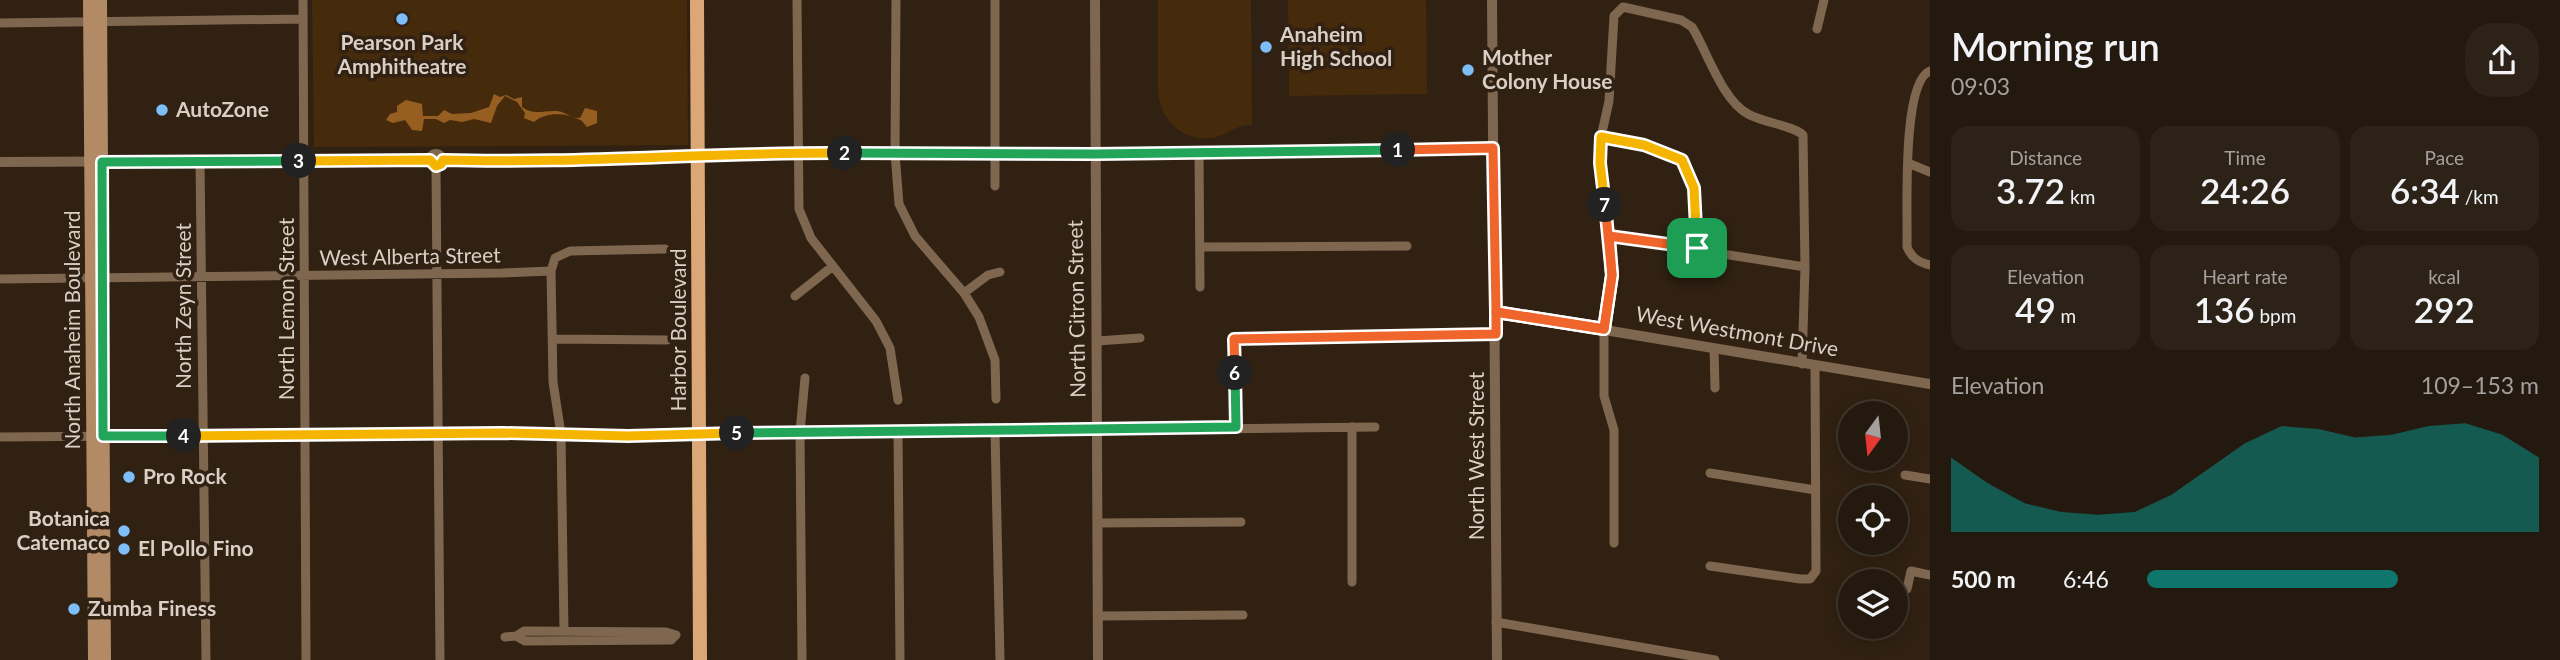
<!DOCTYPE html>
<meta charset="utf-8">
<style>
body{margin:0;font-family:Lato,sans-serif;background:#2c2217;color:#f1f3f6;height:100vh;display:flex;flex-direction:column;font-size:26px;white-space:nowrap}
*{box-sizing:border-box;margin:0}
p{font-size:23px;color:#a3a09e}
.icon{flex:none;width:38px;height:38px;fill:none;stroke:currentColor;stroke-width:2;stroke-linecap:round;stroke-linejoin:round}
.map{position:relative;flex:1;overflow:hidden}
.side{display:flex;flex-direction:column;background:#24190e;width:630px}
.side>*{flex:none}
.needle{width:46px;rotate:195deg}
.buttons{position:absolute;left:1838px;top:401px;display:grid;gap:14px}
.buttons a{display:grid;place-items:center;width:70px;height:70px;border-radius:50%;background:#24190e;box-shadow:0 4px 18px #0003,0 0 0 2px #41382e;font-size:35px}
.pin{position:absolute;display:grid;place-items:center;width:60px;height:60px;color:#fff;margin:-30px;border-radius:14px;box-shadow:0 4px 10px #0006}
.km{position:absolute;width:35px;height:35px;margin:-18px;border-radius:50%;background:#222;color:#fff;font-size:19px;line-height:35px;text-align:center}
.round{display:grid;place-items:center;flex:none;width:74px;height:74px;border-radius:28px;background:#2c2217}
.overview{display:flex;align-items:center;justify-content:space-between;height:119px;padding:0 21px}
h1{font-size:38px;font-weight:600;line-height:52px}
.metrics{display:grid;grid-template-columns:repeat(3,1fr);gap:10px;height:119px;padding:7px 21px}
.metrics div{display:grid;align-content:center;border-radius:18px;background:#2c2217;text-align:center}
.metrics b{font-size:35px;font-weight:600}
.metrics small{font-size:19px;font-weight:400}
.metrics p{font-size:19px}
.chart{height:196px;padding:14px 21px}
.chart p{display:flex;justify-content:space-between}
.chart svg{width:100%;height:126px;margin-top:7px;fill:#0f766e;opacity:.7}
ul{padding:0 21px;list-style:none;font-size:23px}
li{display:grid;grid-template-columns:112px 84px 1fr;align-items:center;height:52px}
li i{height:18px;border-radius:9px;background:#0f766e}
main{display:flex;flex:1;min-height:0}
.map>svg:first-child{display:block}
</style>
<main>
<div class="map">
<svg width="1930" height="660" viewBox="0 0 1930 660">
<rect width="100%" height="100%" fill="#302112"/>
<path fill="#462a0c" d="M312,0h375l1,145 -374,2z
M1158,0h93l1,125c-17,0 -21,8 -36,12 -30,7 -55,-15 -58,-44z
M1288,0h138l1,94 -138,2z"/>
<path fill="#975e22" d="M494,94l6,3 6,-2 8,4 8,-2v10c12,9 22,3 35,4 9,1 13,7 23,7l5,-10 12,3v12l-10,4c-2,-2 -4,-6 -7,-7 -14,-8 -35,-8 -46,2l-10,-4 1,-5 -8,-11 -12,-6 -8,10 -6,17 -17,-4 -12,3 -12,-2 -6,3 -8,-4h-12l-2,12 -10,-1 -7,-10 -12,3 -7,-3 4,-6 7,-2v-6l9,-6 16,4 1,12h15l6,-6 8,4 19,-1 18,-6z"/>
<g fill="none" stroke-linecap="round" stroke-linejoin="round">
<path stroke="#7f664f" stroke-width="9" d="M303,0l3,660
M797,0l2,209 12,29 65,83 14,27 8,52
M896,0l-1,153 4,51 16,32 49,57 15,24 16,43 1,39
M0,23l303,-4
M1817,29l7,-29
M1930,71c-29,11 -22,145 -23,176 5,11 11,15 23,18
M1601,137l43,8 38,15 12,28 3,60
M1199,153l1,134
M200,161l6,499
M1908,163l22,9
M436,166l4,494
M995,186v-186
M1609,236l196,31
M1201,247l206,-1
M551,271l2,111 8,52 3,197
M0,279l502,-6 49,-2 4,-13 15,-7 95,-2
M964,293l24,-18 12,-3
M795,296l38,-30
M553,339l114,1
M1097,341l43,-3
M1714,348l1,40
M1236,427l-2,-88 262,-5
M1352,427v155
M898,431l2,229
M995,431l5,229
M0,437l503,-4 125,3 222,-6 197,1 328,-4
M1710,473l105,17
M1905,475l25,4
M1098,523l143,-1
M1614,543v-113l-10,-34v-67l8,-54 -13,-112 2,-26 8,-36 5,-85 9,-9 58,13 11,7c15,24 30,73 56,87 16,9 44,11 55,21l2,132 -3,97
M1710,566l90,13h10l6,-8 -1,-205
M1907,589l4,-18 19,4
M1098,616l145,-1
M1496,622l219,38
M516,636l9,5 146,-1 5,-5
M505,637l11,-1 8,-5 142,1 10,3
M802,660l-2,-228 5,-54"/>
<path stroke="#7f664f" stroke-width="10" d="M1095,0l3,660
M1492,0l5,660
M430 160a6 6 0 1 1 12 0a6 6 0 1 1-12 0Z
M443,160l255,-3 100,-5 297,2 398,-6
M0,162l430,-2
M1496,312l434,72"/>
<path stroke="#b38a66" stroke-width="12" d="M89,0l5,660
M101,0l4,660"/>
<path stroke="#dba777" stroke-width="14" d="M697,0l3,660"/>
</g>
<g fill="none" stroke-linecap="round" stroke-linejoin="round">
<defs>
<path id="split-1" d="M1398,150l95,-2 3,164 108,17 8,-54 -3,-39 88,12"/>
<path id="split-2" d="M845,153l250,1 303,-4"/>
<path id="split-3" d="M299,161l131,-1 6,6 5,-2 2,-4c134,4 268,-8 402,-7"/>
<path id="split-4" d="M184,436h-81l-1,-274 197,-1"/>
<path id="split-5" d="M184,436l319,-3 125,3 109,-3"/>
<path id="split-6" d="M737,433c166,-2 333,-3 499,-6l-1,-54"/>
<path id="split-7" d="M1235,373l-1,-34 262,-5v-22l108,17 8,-54 -7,-70"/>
<path id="split-8" d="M1605,205l-5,-42 1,-26 43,8 38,15 12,28 3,60"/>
</defs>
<use href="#split-1" stroke="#fff" stroke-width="14"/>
<use href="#split-2" stroke="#fff" stroke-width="14"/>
<use href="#split-3" stroke="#fff" stroke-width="14"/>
<use href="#split-4" stroke="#fff" stroke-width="14"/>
<use href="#split-5" stroke="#fff" stroke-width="14"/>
<use href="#split-6" stroke="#fff" stroke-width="14"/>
<use href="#split-7" stroke="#fff" stroke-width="14"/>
<use href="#split-8" stroke="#fff" stroke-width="14"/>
<use href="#split-1" stroke="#f0652b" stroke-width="9"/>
<use href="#split-2" stroke="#22a559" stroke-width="9"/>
<use href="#split-3" stroke="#f5b400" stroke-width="9"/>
<use href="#split-4" stroke="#22a559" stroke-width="9"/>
<use href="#split-5" stroke="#f5b400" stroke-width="9"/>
<use href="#split-6" stroke="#22a559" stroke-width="9"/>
<use href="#split-7" stroke="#f0652b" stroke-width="9"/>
<use href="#split-8" stroke="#f5b400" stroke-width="9"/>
</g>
<g fill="#7dbef9" stroke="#302112" stroke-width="2.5">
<circle cx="402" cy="19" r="7"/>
<circle cx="1266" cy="47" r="7"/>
<circle cx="1468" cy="70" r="7"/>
<circle cx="162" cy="110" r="7"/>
<circle cx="129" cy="477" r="7"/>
<circle cx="124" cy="531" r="7"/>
<circle cx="124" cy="549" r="7"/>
<circle cx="74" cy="609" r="7"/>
</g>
<g text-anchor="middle" stroke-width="7" stroke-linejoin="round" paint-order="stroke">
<g font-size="21" font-weight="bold" fill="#dacfc6" stroke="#302112" text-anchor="start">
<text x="1280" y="42">Anaheim<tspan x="1280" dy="24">High School</tspan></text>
<text x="402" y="50" text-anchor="middle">Pearson Park<tspan x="402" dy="24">Amphitheatre</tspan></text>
<text x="1482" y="65">Mother<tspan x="1482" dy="24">Colony House</tspan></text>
<text x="176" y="117">AutoZone</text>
<text x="143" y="484">Pro Rock</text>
<text x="110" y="526" text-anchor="end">Botanica<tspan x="110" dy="24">Catemaco</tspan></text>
<text x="138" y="556">El Pollo Fino</text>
<text x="88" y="616">Zumba Finess</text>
</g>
<g font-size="21" fill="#dacfc6" stroke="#302112">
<text transform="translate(410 257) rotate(-1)" y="7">West Alberta Street</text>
<text transform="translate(184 306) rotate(-90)" y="7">North Zeyn Street</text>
<text transform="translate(287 309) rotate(-90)" y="7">North Lemon Street</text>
<text transform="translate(1077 309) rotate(-91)" y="7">North Citron Street</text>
<text transform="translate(73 330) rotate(-90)" y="7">North Anaheim Boulevard</text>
<text transform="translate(679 330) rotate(-90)" y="7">Harbor Boulevard</text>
<text transform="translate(1737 332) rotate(10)" y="7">West Westmont Drive</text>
<text transform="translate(1477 456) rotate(-90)" y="7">North West Street</text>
</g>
</g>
</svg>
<div class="buttons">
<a><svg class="needle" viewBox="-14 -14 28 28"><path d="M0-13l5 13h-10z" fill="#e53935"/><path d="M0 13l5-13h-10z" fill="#a3a09e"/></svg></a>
<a><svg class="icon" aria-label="locate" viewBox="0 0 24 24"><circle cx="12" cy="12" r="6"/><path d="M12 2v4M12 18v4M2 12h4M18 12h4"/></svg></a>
<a><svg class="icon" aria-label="layers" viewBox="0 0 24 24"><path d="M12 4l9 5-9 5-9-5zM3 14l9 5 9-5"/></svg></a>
</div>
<div class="pin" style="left:1697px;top:248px;background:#1e9e55"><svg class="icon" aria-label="arrive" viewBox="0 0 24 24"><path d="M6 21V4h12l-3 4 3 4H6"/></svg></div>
<b class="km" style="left:1398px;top:150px">1</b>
<b class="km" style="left:845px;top:153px">2</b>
<b class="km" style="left:299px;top:161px">3</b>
<b class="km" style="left:184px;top:436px">4</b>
<b class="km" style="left:737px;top:433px">5</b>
<b class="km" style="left:1235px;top:373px">6</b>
<b class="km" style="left:1605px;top:205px">7</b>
</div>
<section class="side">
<div class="overview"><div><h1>Morning run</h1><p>09:03</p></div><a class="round"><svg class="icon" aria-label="share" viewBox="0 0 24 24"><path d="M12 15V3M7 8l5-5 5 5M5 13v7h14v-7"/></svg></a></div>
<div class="metrics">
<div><p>Distance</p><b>3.72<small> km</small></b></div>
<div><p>Time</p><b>24:26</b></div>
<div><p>Pace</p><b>6:34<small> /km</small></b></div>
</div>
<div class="metrics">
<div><p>Elevation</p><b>49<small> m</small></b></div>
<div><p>Heart rate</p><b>136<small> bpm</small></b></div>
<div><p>kcal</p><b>292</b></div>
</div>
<div class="chart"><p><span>Elevation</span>109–153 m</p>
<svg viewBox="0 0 160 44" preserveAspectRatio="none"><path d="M0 44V18L10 27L20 34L30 37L40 38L50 37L60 31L70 22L80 13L90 7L100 8L110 11L120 10L130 7L140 6L150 10L160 18V44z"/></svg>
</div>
<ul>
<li><b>500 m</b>6:46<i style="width:64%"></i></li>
</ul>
</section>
</main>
